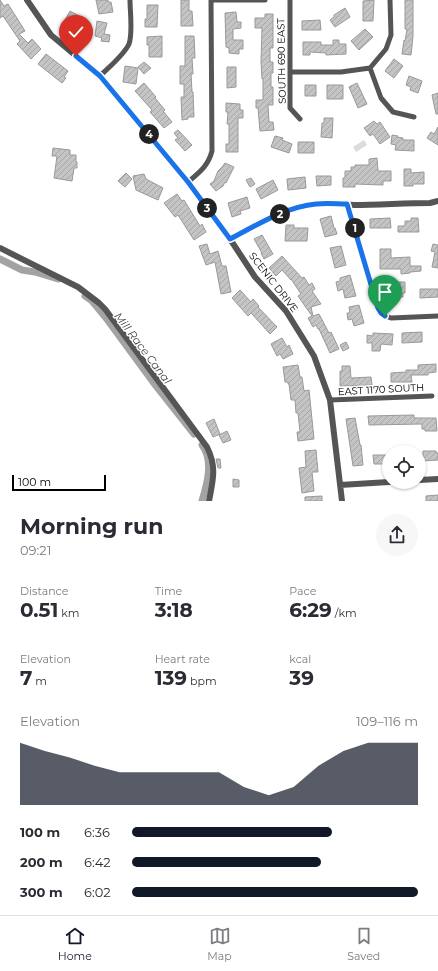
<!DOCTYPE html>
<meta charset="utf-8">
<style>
body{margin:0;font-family:Montserrat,sans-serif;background:#f7f7f7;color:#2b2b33;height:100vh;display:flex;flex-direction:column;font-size:15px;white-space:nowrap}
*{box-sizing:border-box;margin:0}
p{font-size:13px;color:#7c7c81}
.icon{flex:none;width:22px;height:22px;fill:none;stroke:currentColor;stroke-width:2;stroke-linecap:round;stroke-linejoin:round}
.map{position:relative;height:501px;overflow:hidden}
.sheet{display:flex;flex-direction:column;background:#fff;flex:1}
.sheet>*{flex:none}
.buttons{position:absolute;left:382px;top:445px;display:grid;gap:8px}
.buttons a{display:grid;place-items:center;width:44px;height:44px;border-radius:50%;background:#fff;box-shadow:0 1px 3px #0004;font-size:20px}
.scale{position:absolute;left:12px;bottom:10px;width:94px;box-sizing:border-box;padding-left:4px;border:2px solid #000;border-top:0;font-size:11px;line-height:14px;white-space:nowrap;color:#000;-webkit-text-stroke:3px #fff;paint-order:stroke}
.pin{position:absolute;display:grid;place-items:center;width:34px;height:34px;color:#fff;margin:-41px -17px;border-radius:50% 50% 50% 0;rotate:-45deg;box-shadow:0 0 4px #0007}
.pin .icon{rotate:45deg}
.km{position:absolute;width:20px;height:20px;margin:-10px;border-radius:50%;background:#222;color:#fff;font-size:11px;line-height:20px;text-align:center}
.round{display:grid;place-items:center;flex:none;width:42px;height:42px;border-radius:21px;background:#f7f7f7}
.headline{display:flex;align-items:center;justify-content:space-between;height:68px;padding:0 20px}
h1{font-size:22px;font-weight:700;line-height:30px}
.metrics{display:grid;grid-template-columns:repeat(3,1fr);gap:6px;height:68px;padding:4px 20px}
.metrics div{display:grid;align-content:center}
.metrics b{font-size:20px;font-weight:700}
.metrics small{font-size:11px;font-weight:400}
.metrics p{font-size:11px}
.chart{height:112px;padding:8px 20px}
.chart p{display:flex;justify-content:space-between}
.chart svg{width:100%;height:72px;margin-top:4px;fill:#111827;opacity:.7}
ul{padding:0 20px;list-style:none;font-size:13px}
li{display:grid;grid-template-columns:64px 48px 1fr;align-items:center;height:30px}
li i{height:10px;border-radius:5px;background:#111827}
.tabs{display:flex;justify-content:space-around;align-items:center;height:56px;border-top:1px solid #e1e1e2;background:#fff;font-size:11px;color:#7c7c81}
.tabs a{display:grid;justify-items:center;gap:2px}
.tabs .current{color:#111827}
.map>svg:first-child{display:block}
</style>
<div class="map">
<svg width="438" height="501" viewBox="0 0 438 501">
<defs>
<pattern id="building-hatch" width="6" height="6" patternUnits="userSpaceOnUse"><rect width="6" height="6" fill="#c4c4c4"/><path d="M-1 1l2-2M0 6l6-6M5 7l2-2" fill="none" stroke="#a7a7a7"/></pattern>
</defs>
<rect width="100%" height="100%" fill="#fff"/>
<path fill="#dcdcdc" d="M364,140l3,5 -11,7 -3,-5z"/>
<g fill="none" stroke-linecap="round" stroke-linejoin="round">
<path stroke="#a3a3a3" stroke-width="7" d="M0,259l22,11 13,2 23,7
M85,296l7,5 14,17 47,64 41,52
M202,501c5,-17 12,-40 0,-56"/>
</g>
<path fill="url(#building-hatch)" stroke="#999" d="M0,0l4,6 4,-2 17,27 -6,3 9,9 4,-4 9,10 -10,10 -14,-15 3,-3 -17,-25 -3,2z
M96,0h12v2h3l2,10 -14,2z
M181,0h8v11h3l1,15h-12z
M374,0l-1,21h-10v-20z
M405,0h8v36l-2,19 -9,-1 2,-14 1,1 2,-12h-2z
M147,5h11l-1,22h-12v-8h2z
M345,8l5,9 -15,10 -5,-7 4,-3v-2z
M70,11l11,6 -2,1h4l-3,6 2,1 -4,7 -9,-4 1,-2 -6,-4z
M236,12l1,10h4v6l-8,1v11h10v9h-4v5l-10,-1v-5l-3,-1 -1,-34z
M265,14h8v34h-3v14h3v11h-2v14h2v18h-5l1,17h4l1,8 -14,1 -2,-23h-2v-8h7v-21h-1l-1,-17 1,-34h-7v-10h10z
M320,20l1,10h-19v-9z
M97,21l10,2 -3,11 6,1 -1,7 -8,-1 1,-3 -7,-2z
M365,29l8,8 -14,13 -8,-9z
M162,36v21h-13v-12h-2v-8z
M185,36h9l1,22h-3l1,16h-2l1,18h1l1,25h-6v2l-6,1 -1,-23h3v-13h-4v-18h5z
M333,40h6v4h7v10l-20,1v-2l-16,-1v3h-7v-13h18v3h12z
M46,54l22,17 -4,6 2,1 -4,5 -24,-19z
M394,59l9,7 -9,12 -9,-7z
M144,62l7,6 -7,6 -6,-7z
M125,66l13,2 -2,16 -13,-2z
M227,67h9v20l-9,1z
M409,76l13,5 -4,12 -8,-3 1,-3 -5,-2z
M144,83l12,14 -1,1 10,12 -2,1 9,11 -8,6 -14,-16 2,-2 -17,-19z
M357,83l10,21 -9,4 -9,-21z
M305,85h11v11h-11z
M327,85h16v14h-16z
M438,93v21h-2l-4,-19z
M226,103l14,1v6h3v8h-5v34h-12v-8h3v-20h-2l1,-12h-2z
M324,118h9l-1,20 -11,-1 1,-14h2z
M374,121l3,3 3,-2 10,15 -10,7 -7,-10 -3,2 -6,-8z
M438,127v18l-11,-7 4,-6 3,2z
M178,130l14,15 -7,6 -10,-11 3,-2 -4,-5z
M392,135l6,1 -1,1 6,1v2h11v11l-19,-1 1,-5 -5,-1z
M275,136l8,2 -1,2 10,4 -3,9 -18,-6z
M298,142h16v11h-16z
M53,148l17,2v5h6v7h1v6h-3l-2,13 -18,-3 3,-22h-5z
M377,158l1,13h13v10h-8v4l-28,-1v3h-12v-9h2v-7h6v-4h4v-2h14v-6z
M225,163l9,4 -8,16 -1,-1 -2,4 -7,5 -6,-7 4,-3 4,-10 4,-4z
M404,169h7v4l13,-1v12h-11v2h-9z
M126,173l6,6 -7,8 -7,-6z
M144,174l2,5 17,9 -5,12 -22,-10 -3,-14z
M316,176h15v9l-14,1z
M305,177l1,11 -18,2 -1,-11z
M251,178l4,6 -5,3 -4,-7z
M273,180l5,10 -17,9 -5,-10z
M177,194l5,7 2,-1 16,26 2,-2 4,8 -12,8 -16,-25 -3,2 -11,-14z
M247,197l3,11 -10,3 1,3 -9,3 -4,-14z
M331,216l3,12h1l2,6 -12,3 -5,-18z
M390,218l1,10h-21v-9z
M411,218h7l1,14h-21v-6h7v-5h6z
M286,225h8v3h14l-1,13h-22z
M262,235l11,19 -9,5 -3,-6h1l-8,-14z
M207,244l3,10 8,-3 4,15h4l5,26 -10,2 -6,-32 -9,3 -7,-19z
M433,244l5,1v23l-6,-1 3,-15 -4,-1z
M341,246l5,19 -11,3 -5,-20z
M380,249h11v9l19,-1v9h11v5l-11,1v1l-9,1v-5h-21z
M282,256l20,22 2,-1 5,8 3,-2 3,6 -3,2 9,13 -10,3 2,9 6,-2 10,19 2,-1 8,17 -9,4 -11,-24h-1l-2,-4 -3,2 -5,-9 4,-2 -14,-20 3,-2 -10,-15v1l-9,-10 -6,6 -7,-8z
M350,275l6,21 -11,2 -2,-9 -5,2 -2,-9 4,-1v-3z
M396,282h9v11h-2v4h-7v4h-7l-1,-15h8z
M420,289h18v8l-18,1z
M240,290l11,12 2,-3 6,7 -1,1 19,20 -7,7 -19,-21 -3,3 -16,-18z
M359,305l5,18 -10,3 -2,-7 -4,1 -1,-7h3l-1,-6z
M422,332v10l-20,1v-10z
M373,333l20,1 -1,11 -11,-1 -1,7h-8v-8h-5v-8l6,1z
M282,338l5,9 2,-2 4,9 -10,5 -3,-5 -3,2 -6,-12z
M346,342l3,6 -6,3 -3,-6z
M436,364v8l-8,1v2h-17l1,7h-21v-9l15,-1v-2h12v-5z
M298,365l2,12h2l2,14 5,-1 5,49 -16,2 -1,-9h3l-2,-19h-2l-1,-13h-4l-2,-16h-1v-2h-3l-2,-15z
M342,366h8l1,12 20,-1 1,8 -32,1v-15h2z
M414,415v3h22l1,13h-12v-2h-3v-5l-53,1 -1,-9z
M355,418l5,27h1l2,20 -10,1 -7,-47z
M214,419l6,15 -7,3 -7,-14z
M227,431l4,9 -8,3 -4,-8z
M316,450l2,22h-6l2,19 -12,2 -3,-25 7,-1 -1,-16z
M423,451h13v2h2v7l-15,1z
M373,455h16v9h-15z
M216,459h4l1,9h-3z
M233,479l6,1v7h-6z
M438,495v6h-12v-5z
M322,496v5h-17v-4z"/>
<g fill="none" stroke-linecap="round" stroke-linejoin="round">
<path stroke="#555" stroke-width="5" d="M211,0h54
M290,0v108l10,11
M370,68l16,-19 5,-14 -1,-35
M370,68l11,30 12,14 21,5
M290,72h51l29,-4
M100,76c9,-9 24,-21 29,-32 4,-11 1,-32 1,-44
M188,182c12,-10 20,-16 24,-31l-1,-151
M347,204l31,104c4,6 7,8 13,10l47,-2
M330,400l102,-4"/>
<path stroke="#555" stroke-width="6" d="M27,0l24,35 49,41 88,106 42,57 25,38 31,34 28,45 16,44 12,101
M230,239c22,-12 44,-26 69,-32 18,-5 36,-3 55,-2 25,0 51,-2 76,-2l8,-2
M0,248l78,39 21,16 6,6 102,138c10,20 6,33 2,54
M419,480l19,-1
M340,485l49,-3"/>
</g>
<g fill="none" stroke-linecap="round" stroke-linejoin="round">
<defs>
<path id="route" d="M76,56l24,20 88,106 42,57c27,-14 55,-32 86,-35 11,-1 21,0 31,0l31,104 3,5 4,3"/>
</defs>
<use href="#route" stroke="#fff" stroke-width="8"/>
<use href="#route" stroke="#1a73e8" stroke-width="5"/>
</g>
<g text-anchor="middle" stroke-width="3" stroke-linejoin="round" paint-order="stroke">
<g font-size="10" fill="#000" stroke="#fff">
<text transform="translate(281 61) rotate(-91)" y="4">SOUTH 690 EAST</text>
<text transform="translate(274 282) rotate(52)" y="4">SCENIC DRIVE</text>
<text transform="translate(381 389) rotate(-3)" y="4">EAST 1170 SOUTH</text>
</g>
<g font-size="11" font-style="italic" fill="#444" stroke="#fff">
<text transform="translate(143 348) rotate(53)" y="4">Mill Race Canal</text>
</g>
</g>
</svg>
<div class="buttons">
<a><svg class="icon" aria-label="locate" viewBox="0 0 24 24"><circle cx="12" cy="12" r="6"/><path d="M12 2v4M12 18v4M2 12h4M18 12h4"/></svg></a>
</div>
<div class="scale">100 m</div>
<div class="pin" style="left:385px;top:316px;background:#1e9e55"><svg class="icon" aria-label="arrive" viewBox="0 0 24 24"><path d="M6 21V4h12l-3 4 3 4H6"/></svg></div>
<div class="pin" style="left:76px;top:56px;background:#d93025"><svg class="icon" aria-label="check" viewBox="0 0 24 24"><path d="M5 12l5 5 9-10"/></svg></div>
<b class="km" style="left:355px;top:228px">1</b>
<b class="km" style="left:280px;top:214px">2</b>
<b class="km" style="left:207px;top:208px">3</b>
<b class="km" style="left:149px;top:134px">4</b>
</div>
<section class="sheet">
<div class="headline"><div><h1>Morning run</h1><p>09:21</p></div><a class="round"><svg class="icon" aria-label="share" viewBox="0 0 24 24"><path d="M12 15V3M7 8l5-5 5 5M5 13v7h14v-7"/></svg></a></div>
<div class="metrics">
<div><p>Distance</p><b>0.51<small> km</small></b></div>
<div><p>Time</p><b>3:18</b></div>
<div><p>Pace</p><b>6:29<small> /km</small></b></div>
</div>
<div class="metrics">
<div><p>Elevation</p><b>7<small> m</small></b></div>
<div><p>Heart rate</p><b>139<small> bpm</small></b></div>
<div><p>kcal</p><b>39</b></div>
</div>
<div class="chart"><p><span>Elevation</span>109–116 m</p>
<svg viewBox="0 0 160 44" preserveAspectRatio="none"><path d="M0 44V6L10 11L20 15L30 20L40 24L50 24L60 24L70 24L80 24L90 33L100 38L110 33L120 20L130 11L140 6L150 6L160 6V44z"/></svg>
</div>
<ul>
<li><b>100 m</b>6:36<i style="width:70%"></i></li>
<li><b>200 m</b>6:42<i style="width:66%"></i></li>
<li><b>300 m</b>6:02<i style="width:100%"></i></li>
</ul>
</section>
<nav class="tabs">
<a class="current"><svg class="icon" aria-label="home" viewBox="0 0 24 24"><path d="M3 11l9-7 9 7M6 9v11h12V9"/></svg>Home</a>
<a><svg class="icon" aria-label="map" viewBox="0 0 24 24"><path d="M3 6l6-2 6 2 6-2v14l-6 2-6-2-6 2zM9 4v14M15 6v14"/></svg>Map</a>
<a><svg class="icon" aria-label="saved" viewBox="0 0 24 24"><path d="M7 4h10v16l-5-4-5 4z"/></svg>Saved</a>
</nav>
